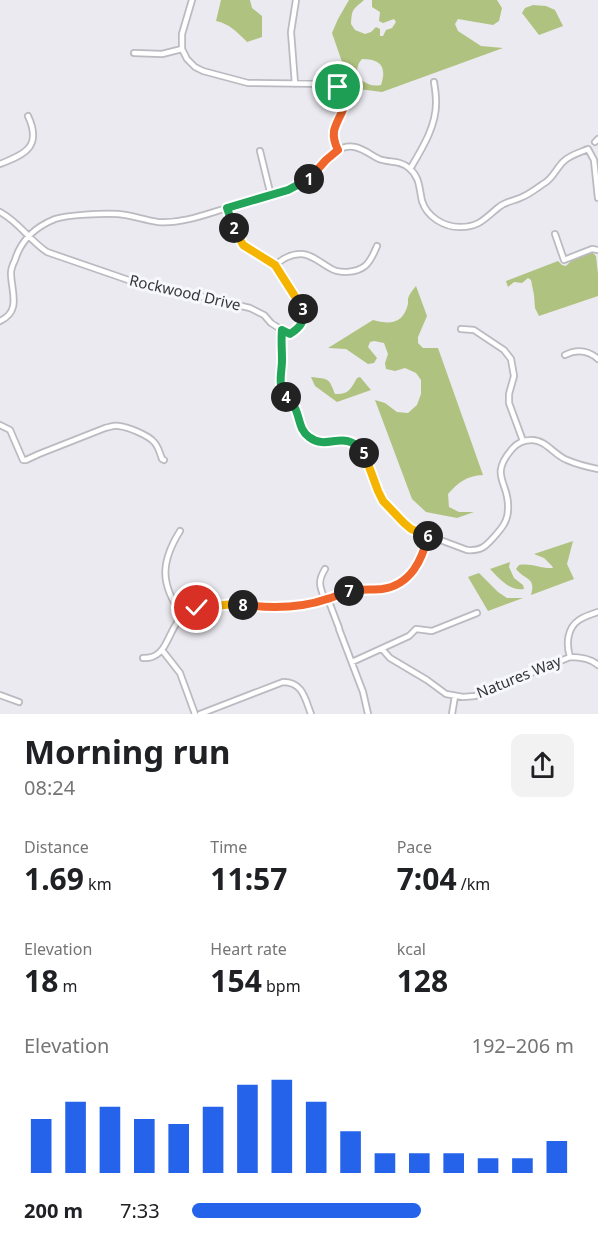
<!DOCTYPE html>
<meta charset="utf-8">
<style>
body{margin:0;font-family:"Noto Sans",sans-serif;background:#f2f2f2;color:#202124;height:100vh;display:flex;flex-direction:column;font-size:22px;white-space:nowrap}
*{box-sizing:border-box;margin:0}
p{font-size:20px;color:#757577}
.icon{flex:none;width:33px;height:33px;fill:none;stroke:currentColor;stroke-width:2;stroke-linecap:round;stroke-linejoin:round}
.map{position:relative;height:714px;overflow:hidden}
.side{display:flex;flex-direction:column;background:#fff;flex:1}
.side>*{flex:none}
.pin{position:absolute;display:grid;place-items:center;width:51px;height:51px;color:#fff;margin:-26px;border:3px solid #fff;border-radius:50%;box-shadow:0 2px 6px #0007}
.km{position:absolute;width:30px;height:30px;margin:-15px;border-radius:50%;background:#222;color:#fff;font-size:16px;line-height:30px;text-align:center}
.round{display:grid;place-items:center;flex:none;width:63px;height:63px;border-radius:12px;background:#f2f2f2}
.head{display:flex;align-items:center;justify-content:space-between;height:102px;padding:0 24px}
h1{font-size:33px;font-weight:700;line-height:45px}
.stats{display:grid;grid-template-columns:repeat(3,1fr);gap:9px;height:102px;padding:6px 24px}
.stats div{display:grid;align-content:center}
.stats b{font-size:30px;font-weight:700}
.stats small{font-size:16px;font-weight:400}
.stats p{font-size:16px}
.chart{height:168px;padding:12px 24px}
.chart p{display:flex;justify-content:space-between}
.chart svg{width:100%;height:108px;margin-top:6px;stroke:#2563eb;stroke-width:6}
ul{padding:0 24px;list-style:none;font-size:20px}
li{display:grid;grid-template-columns:96px 72px 1fr;align-items:center;height:45px}
li i{height:15px;border-radius:8px;background:#2563eb}
.map>svg:first-child{display:block}
</style>
<div class="map">
<svg width="598" height="714" viewBox="0 0 598 714">
<rect width="100%" height="100%" fill="#eaeaf0"/>
<path fill="#b0c27f" fill-rule="evenodd" d="M221,0h29l2,8 10,8v21l-15,5c-10,-10 -17,-18 -31,-21z
M349,0h15c-11,10 -12,8 -13,24l4,6 10,4 6,-2 5,-5 4,2v7h3l3,-6 6,-2 4,-6 -2,-3 -11,4 -4,-2 1,-9 -8,-5v-7h125l5,8 -3,13 -6,4 -35,-6 -3,5 3,7 23,15 22,2 -121,44 -31,-4 -19,-55 6,-14zM362,59c19,0 25,8 19,26 -16,4 -32,-12 -19,-26z
M533,5l13,1 9,4 8,16 -24,9 -17,-22 3,-5z
M592,252l4,4 2,18v22l-59,20 -4,-8 -1,-13 -3,-15 -3,-2 -6,5 -8,-1 -6,5 -2,-6 52,-20 4,4 4,1 8,-8z
M416,286l11,30 -9,21v6l5,5h15l45,127c-17,1 -24,7 -35,19l1,13 10,5h15l-17,6 -31,-6 -14,-13 -37,-99 10,3 12,9 11,1 9,-8 4,-11v-14l-5,-7 -11,-5 -10,3 -9,-2 -1,-6 3,-9 -4,-11 -10,-2 -4,1 -2,5 9,11 -3,5 -6,1 -22,-15 -18,-1 45,-28c17,5 30,4 35,-16 0,-2 0,-3 0,-5 1,-5 5,-9 8,-13z
M311,377c18,2 18,1 24,17 13,1 16,-5 22,-16l3,-1 11,13 -34,12 -22,-16z
M573,541l-6,23 7,15 -43,16c5,-18 -5,-14 -15,-26l3,-4c13,-2 22,4 34,3l-1,-2 -8,-8 -10,-4z
M510,562l-1,5 5,11 9,7 1,4c-15,2 -24,-10 -34,-20z
M479,573l19,19 9,6h16l-35,13 -20,-34z"/>
<g fill="none" stroke-linecap="round" stroke-linejoin="round">
<defs>
<path id="minor" d="M192,0l-10,34v15l5,10 8,8 8,4 45,12 82,1c29,12 8,28 4,47 -1,7 2,13 4,19
M134,53l28,1 20,-5
M295,84l-4,-52 5,-32
M595,142l3,-3
M260,151l11,45
M0,164c26,-10 42,-18 28,-48
M410,169c12,-20 27,-44 26,-68 0,-7 -1,-13 -2,-19
M0,212c20,11 29,28 47,40l90,31 24,4 89,21 14,7 7,8 11,7 8,4 9,-6 5,-8v-10l-29,-45 -32,-20 -8,-14 -8,-23
M555,234l9,26 28,-11 6,1
M275,265c8,-6 15,-11 26,-11 10,0 20,9 29,14 9,6 26,5 35,-2 6,-5 9,-13 12,-20
M0,321c22,-10 11,-30 11,-48 0,-5 2,-9 4,-13 6,-20 20,-33 40,-41 11,-4 49,-6 63,-5 13,1 26,6 40,8 27,2 53,-10 79,-17 24,-7 52,-11 72,-26 15,-11 24,-36 46,-32 9,2 16,8 24,12 11,4 21,1 30,9 11,9 10,20 13,33 5,16 22,26 38,26 20,0 25,-9 39,-20 6,-5 14,-6 21,-9 8,-3 16,-9 23,-14 10,-5 13,-16 21,-23 6,-6 17,-9 24,-12l6,11 4,38
M461,329l13,1 30,20 7,9 3,17 -5,18v9l14,38
M282,330c0,10 0,19 0,28 0,10 -4,19 -2,28 2,10 11,14 15,23 7,13 4,27 22,32 17,5 29,-8 44,8 10,11 10,29 17,43 6,14 21,28 33,37l56,21c14,1 18,-3 27,-13 8,-9 14,-16 14,-28 2,-27 -20,-32 4,-60 5,-6 12,-9 20,-9 14,0 22,15 35,20 9,4 21,7 31,9
M565,355c12,-6 23,-5 33,4
M0,425l10,5 13,30h3l13,-6 66,-26c5,-1 9,-3 14,-2 9,1 29,9 35,16 4,4 6,11 8,17l2,1
M180,531c-20,32 -20,54 3,85
M325,569c-8,13 -5,18 0,31
M328,599l11,29
M339,629l24,63 5,22
M382,649l8,9 37,22 19,14 17,3 12,-1 95,-39c10,0 20,1 28,8
M162,650l18,23 15,41
M570,657c-4,-13 -3,-29 9,-37 6,-4 13,-6 19,-8
M143,658c3,0 6,0 9,-1 20,-7 16,-40 44,-49 11,-3 26,-4 37,-4 10,0 21,3 31,3 15,0 31,-1 46,-3 15,-2 28,-12 43,-14 9,-1 18,0 27,-1 33,-3 39,-27 48,-53
M352,662l57,-26 7,-7 16,2 45,-18
M0,695l19,7
M200,714l83,-32c20,0 22,17 28,32
M452,714l3,-18"/>
</defs>
<use href="#minor" stroke="#babac1" stroke-width="8"/>
<use href="#minor" stroke="#fff" stroke-width="4.5"/>
</g>
<g fill="none" stroke-linecap="round" stroke-linejoin="round">
<defs>
<path id="split-1" d="M309,179l17,-19 12,-10c-3,-6 -5,-12 -4,-19 4,-17 20,-29 4,-44"/>
<path id="split-2" d="M234,228l-7,-20 61,-18 21,-11"/>
<path id="split-3" d="M234,228l9,17 32,20 28,44"/>
<path id="split-4" d="M286,397c-9,-13 -4,-23 -4,-37 0,-10 -1,-20 0,-30l8,4c11,-7 15,-13 13,-25"/>
<path id="split-5" d="M286,397c3,3 7,7 9,11 5,10 4,22 14,29 20,15 34,-10 55,16"/>
<path id="split-6" d="M364,453l14,38 5,10 21,22 7,6 17,7"/>
<path id="split-7" d="M349,591c11,-2 23,-1 33,-2 29,-4 40,-29 46,-53"/>
<path id="split-8" d="M243,605c26,3 59,3 84,-6 8,-2 15,-6 22,-8"/>
<path id="split-9" d="M197,608l36,-4 10,1"/>
</defs>
<use href="#split-1" stroke="#fff" stroke-width="12"/>
<use href="#split-2" stroke="#fff" stroke-width="12"/>
<use href="#split-3" stroke="#fff" stroke-width="12"/>
<use href="#split-4" stroke="#fff" stroke-width="12"/>
<use href="#split-5" stroke="#fff" stroke-width="12"/>
<use href="#split-6" stroke="#fff" stroke-width="12"/>
<use href="#split-7" stroke="#fff" stroke-width="12"/>
<use href="#split-8" stroke="#fff" stroke-width="12"/>
<use href="#split-9" stroke="#fff" stroke-width="12"/>
<use href="#split-1" stroke="#f0652b" stroke-width="8"/>
<use href="#split-2" stroke="#22a559" stroke-width="8"/>
<use href="#split-3" stroke="#f5b400" stroke-width="8"/>
<use href="#split-4" stroke="#22a559" stroke-width="8"/>
<use href="#split-5" stroke="#22a559" stroke-width="8"/>
<use href="#split-6" stroke="#f5b400" stroke-width="8"/>
<use href="#split-7" stroke="#f0652b" stroke-width="8"/>
<use href="#split-8" stroke="#f0652b" stroke-width="8"/>
<use href="#split-9" stroke="#f5b400" stroke-width="8"/>
</g>
<g text-anchor="middle" stroke-width="6" stroke-linejoin="round" paint-order="stroke">
<g font-size="15" fill="#353537" stroke="#f7f7fe">
<text transform="translate(185 293) rotate(13)" y="5">Rockwood Drive</text>
<text transform="translate(519 677) rotate(-22)" y="5">Natures Way</text>
</g>
</g>
</svg>
<div class="pin" style="left:338px;top:87px;background:#1e9e55"><svg class="icon" aria-label="arrive" viewBox="0 0 24 24"><path d="M6 21V4h12l-3 4 3 4H6"/></svg></div>
<div class="pin" style="left:197px;top:608px;background:#d93025"><svg class="icon" aria-label="check" viewBox="0 0 24 24"><path d="M5 12l5 5 9-10"/></svg></div>
<b class="km" style="left:309px;top:179px">1</b>
<b class="km" style="left:234px;top:228px">2</b>
<b class="km" style="left:303px;top:309px">3</b>
<b class="km" style="left:286px;top:397px">4</b>
<b class="km" style="left:364px;top:453px">5</b>
<b class="km" style="left:428px;top:536px">6</b>
<b class="km" style="left:349px;top:591px">7</b>
<b class="km" style="left:243px;top:605px">8</b>
</div>
<section class="side">
<div class="head"><div><h1>Morning run</h1><p>08:24</p></div><a class="round"><svg class="icon" aria-label="share" viewBox="0 0 24 24"><path d="M12 15V3M7 8l5-5 5 5M5 13v7h14v-7"/></svg></a></div>
<div class="stats">
<div><p>Distance</p><b>1.69<small> km</small></b></div>
<div><p>Time</p><b>11:57</b></div>
<div><p>Pace</p><b>7:04<small> /km</small></b></div>
</div>
<div class="stats">
<div><p>Elevation</p><b>18<small> m</small></b></div>
<div><p>Heart rate</p><b>154<small> bpm</small></b></div>
<div><p>kcal</p><b>128</b></div>
</div>
<div class="chart"><p><span>Elevation</span>192–206 m</p>
<svg viewBox="0 0 160 44" preserveAspectRatio="none"><path d="M5 44V22M15 44V15M25 44V17M35 44V22M45 44V24M55 44V17M65 44V8M75 44V6M85 44V15M95 44V27M105 44V36M115 44V36M125 44V36M135 44V38M145 44V38M155 44V31"/></svg>
</div>
<ul>
<li><b>200 m</b>7:33<i style="width:60%"></i></li>
</ul>
</section>
